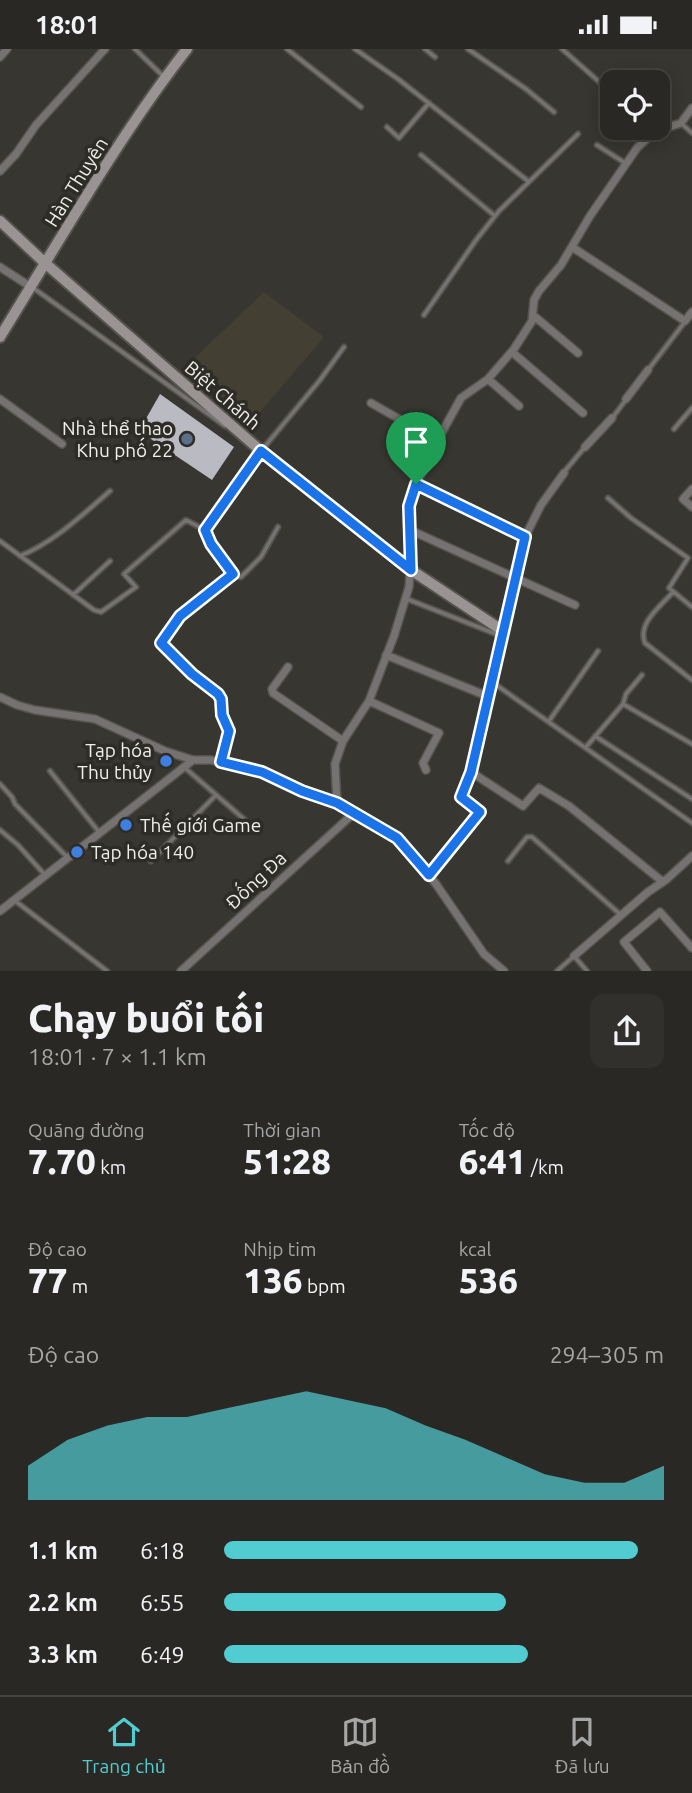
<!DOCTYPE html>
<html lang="vi">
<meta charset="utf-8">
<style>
body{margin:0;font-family:Ubuntu,sans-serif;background:#32302c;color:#f1f3f6;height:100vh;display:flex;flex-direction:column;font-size:26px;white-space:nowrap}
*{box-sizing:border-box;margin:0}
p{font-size:23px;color:#a5a6a6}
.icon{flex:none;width:38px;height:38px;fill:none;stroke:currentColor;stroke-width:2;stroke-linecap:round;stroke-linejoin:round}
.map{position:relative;height:922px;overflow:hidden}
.panel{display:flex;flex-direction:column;background:#2a2824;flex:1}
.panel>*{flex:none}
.controls{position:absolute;left:600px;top:21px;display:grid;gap:14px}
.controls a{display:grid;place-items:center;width:70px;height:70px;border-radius:14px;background:#2a2824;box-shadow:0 4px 18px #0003,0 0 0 2px #464441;font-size:35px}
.pin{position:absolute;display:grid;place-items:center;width:60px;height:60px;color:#fff;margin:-72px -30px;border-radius:50% 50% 50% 0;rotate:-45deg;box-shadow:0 0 7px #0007}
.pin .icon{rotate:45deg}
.round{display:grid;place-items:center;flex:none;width:74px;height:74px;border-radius:14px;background:#32302c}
.head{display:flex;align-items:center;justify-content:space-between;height:119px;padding:0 28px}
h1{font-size:38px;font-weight:800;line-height:52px}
.stats{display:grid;grid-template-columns:repeat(3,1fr);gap:10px;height:119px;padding:7px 28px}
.stats div{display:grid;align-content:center}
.stats b{font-size:35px;font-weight:800}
.stats small{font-size:19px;font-weight:400}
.stats p{font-size:19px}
.chart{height:196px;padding:14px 28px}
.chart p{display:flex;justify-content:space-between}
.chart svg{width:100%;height:126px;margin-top:7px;fill:#51ccd1;opacity:.7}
ul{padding:0 28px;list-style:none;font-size:23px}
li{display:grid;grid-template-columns:112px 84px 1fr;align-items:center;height:52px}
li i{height:18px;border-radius:9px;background:#51ccd1}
.status{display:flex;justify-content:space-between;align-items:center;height:49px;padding:0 35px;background:#2a2824;direction:ltr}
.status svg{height:19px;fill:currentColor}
.tab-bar{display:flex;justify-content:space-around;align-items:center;height:98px;border-top:2px solid #464441;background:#2a2824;font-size:19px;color:#a5a6a6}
.tab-bar a{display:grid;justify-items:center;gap:4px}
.tab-bar .current{color:#51ccd1}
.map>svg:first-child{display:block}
</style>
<div class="status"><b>18:01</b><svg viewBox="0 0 49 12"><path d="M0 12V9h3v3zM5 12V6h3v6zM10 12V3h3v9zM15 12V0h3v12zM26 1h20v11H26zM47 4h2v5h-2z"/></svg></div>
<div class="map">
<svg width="692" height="922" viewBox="0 0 692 922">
<rect width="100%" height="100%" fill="#383630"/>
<path fill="#433f33" d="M264,243l60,45 -74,87 -69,-53z"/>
<path fill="#babac2" d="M160,345l74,53 -22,33 -73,-49z"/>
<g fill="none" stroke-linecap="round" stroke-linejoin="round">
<defs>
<path id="lane" d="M135,0l28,27
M287,0l74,58
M355,0l43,30 130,102
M425,0l10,8
M468,0l58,40 28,23
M562,0l43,38
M682,75l10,9
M387,78l12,11 30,-35
M597,96l28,18
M421,106l74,61
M32,238l193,139
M424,266l52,-75 23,-29 79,-77
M648,321l36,-47
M613,368l12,-16
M674,380l18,-21
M564,423l21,-25
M608,449l23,20 57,40 -19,30 23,19
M205,481l56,-79 59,-71 24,-33
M0,492l94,69 7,2 35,-25 -12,-13 62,-54 19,10 6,15 22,29
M20,507c34,-14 61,-40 90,-65
M673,543c-12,14 -36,31 -28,51l47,37
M73,546l37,-34
M407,550l94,37
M492,633l200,141
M623,655l69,40
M549,672l49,-70
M479,684l36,-152
M595,687l97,63
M586,698l37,-43 3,-10 16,-19
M221,713l8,-31 -7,-16 -1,-16 -3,-5 -26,-20 -31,-31c21,-33 42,-45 72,-69l8,3 20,-20 17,-30
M184,718l61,53
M50,722l49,61
M0,735l12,13 3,7 52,53
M461,748l18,14
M0,781l18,15 27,30
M151,812l65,-66
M508,812l19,-24h5l89,78
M14,851l93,71
M557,922l17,-15 13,15"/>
<path id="street" d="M0,8l7,-8
M0,122l16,-17 20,-29 69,-76
M572,198l113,74 7,-9
M0,218l31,20
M533,266l45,38
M512,303l71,61
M488,330l31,27
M0,350l62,45
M626,350l22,-29
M371,354l67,38
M585,398l27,-29
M416,435l109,53
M692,440l-9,10 9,8
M410,481l165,75
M515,530l10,-42 16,-32 23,-32
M386,606l101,41
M288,618l-16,22 1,4 70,48
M0,648l17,8 18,5 60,9 70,32 28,9h18l51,12 40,19 35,12 54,30 11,10 34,41 48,70 20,17
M369,652l70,32 -16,30 3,7
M471,723l52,34 16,-18 30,18 94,76
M461,748l10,-25 8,-38
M337,754l-2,-39 8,-23 26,-40 25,-65 15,-49 3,-41 -3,-40 7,-22 30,-59 15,-27 27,-19 26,-30 18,-28 2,-21 5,-9 22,-26 29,-49 47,-68 17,-16 27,-9 11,-15
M429,826l50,-63
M0,862l193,-151
M574,907l74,-64 19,-13 25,-23
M181,922l173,-158
M647,922l-23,-29 36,-30 32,36"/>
<path id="secondary" d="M0,172l45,42 216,188 150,119 92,61
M0,288c60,-97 117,-198 187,-288"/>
</defs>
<use href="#lane" stroke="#55534e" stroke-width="7"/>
<use href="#street" stroke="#55534e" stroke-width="10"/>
<use href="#secondary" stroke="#55534e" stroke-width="14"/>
<use href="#lane" stroke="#767271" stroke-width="3.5"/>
<use href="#street" stroke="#767271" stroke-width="7"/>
<use href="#secondary" stroke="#999393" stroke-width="10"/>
</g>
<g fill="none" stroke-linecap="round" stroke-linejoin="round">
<defs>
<path id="route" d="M261,402l150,119 -2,-64 7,-22 109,53 -54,235 -10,25 19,15 -51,63 -32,-37 -60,-35 -35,-12 -40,-19 -41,-10 8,-31 -7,-16 -1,-16 -3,-5 -26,-20 -31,-31 19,-27 53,-42 -22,-30 -6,-14z"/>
</defs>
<use href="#route" stroke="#fff" stroke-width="14"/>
<use href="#route" stroke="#1a73e8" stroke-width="9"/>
</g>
<circle fill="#5c6f8a" stroke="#2e2c26" stroke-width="2.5" cx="187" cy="390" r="7"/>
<g fill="#3f7fe0" stroke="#2e2c26" stroke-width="2.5">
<circle cx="166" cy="712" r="7"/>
<circle cx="126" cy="776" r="7"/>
<circle cx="77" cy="803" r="7"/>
</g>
<g text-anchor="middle" stroke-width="7" stroke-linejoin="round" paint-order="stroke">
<g font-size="19" fill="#efeeea" stroke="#2e2c26">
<text transform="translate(76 133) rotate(-58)" y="7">Hàn Thuyên</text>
<text transform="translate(223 346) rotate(41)" y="7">Biệt Chánh</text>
<text transform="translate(256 831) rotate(-43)" y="7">Đống Đa</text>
</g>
<g font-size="19" fill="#efeeea" stroke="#2e2c26" text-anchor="end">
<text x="173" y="386">Nhà thể thao<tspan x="173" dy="22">Khu phố 22</tspan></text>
<text x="152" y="708">Tạp hóa<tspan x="152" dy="22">Thu thủy</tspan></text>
<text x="140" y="783" text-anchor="start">Thế giới Game</text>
<text x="91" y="810" text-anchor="start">Tạp hóa 140</text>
</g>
</g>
</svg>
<div class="controls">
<a><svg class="icon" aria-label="locate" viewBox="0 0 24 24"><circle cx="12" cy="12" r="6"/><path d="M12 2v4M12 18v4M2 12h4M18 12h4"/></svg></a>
</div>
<div class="pin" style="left:416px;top:435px;background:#1e9e55"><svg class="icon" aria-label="arrive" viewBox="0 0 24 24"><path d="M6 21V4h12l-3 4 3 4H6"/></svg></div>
</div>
<section class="panel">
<div class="head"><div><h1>Chạy buổi tối</h1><p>18:01 · 7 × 1.1 km</p></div><a class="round"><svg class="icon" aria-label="share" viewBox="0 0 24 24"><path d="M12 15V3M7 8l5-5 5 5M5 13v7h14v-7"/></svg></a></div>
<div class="stats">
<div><p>Quãng đường</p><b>7.70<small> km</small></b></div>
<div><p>Thời gian</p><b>51:28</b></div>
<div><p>Tốc độ</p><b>6:41<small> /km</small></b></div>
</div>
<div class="stats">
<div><p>Độ cao</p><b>77<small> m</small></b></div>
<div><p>Nhịp tim</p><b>136<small> bpm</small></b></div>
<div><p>kcal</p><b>536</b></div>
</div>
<div class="chart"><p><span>Độ cao</span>294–305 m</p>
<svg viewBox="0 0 160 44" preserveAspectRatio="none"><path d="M0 44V32L10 23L20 18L30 15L40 15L50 12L60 9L70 6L80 9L90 12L100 18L110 23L120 29L130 35L140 38L150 38L160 32V44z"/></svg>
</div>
<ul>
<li><b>1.1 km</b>6:18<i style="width:94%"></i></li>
<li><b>2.2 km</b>6:55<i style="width:64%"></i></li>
<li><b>3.3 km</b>6:49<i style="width:69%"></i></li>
</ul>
</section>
<nav class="tab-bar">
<a class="current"><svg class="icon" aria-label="home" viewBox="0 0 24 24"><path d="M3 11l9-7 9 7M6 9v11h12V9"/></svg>Trang chủ</a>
<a><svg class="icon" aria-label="map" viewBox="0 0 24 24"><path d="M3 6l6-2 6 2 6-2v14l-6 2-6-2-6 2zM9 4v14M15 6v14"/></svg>Bản đồ</a>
<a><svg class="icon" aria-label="saved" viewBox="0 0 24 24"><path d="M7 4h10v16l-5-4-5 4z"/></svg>Đã lưu</a>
</nav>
